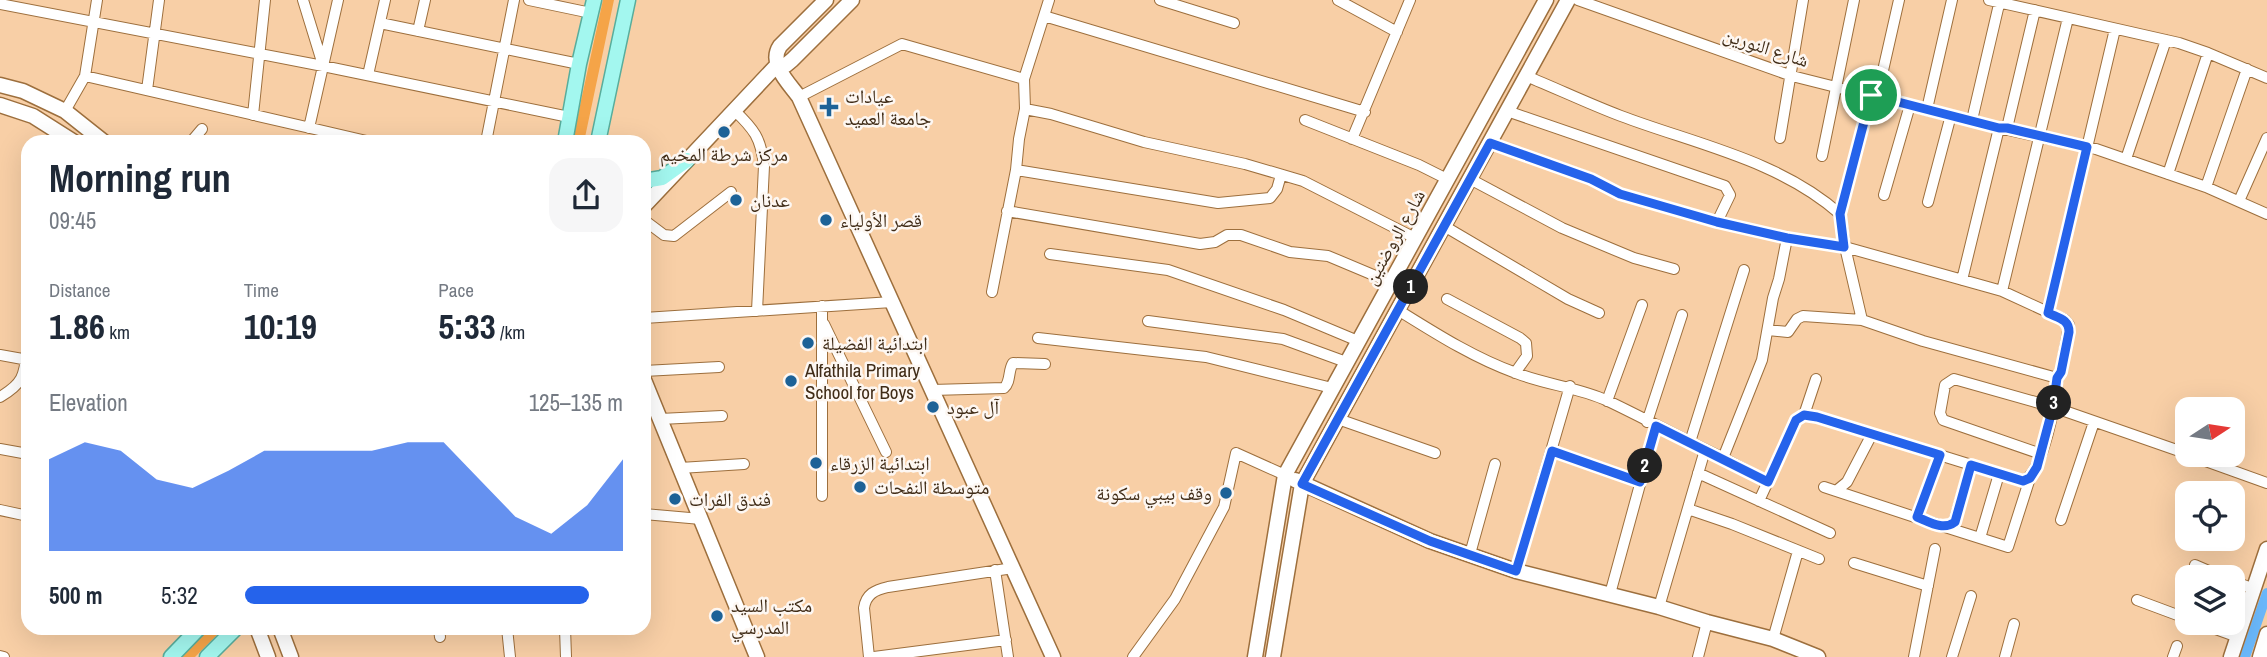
<!DOCTYPE html>
<meta charset="utf-8">
<style>
body{margin:0;font-family:"Archivo Narrow","Noto Naskh Arabic",sans-serif;background:#f6f6f7;color:#1f2937;height:100vh;display:flex;flex-direction:column;font-size:26px;white-space:nowrap}
*{box-sizing:border-box;margin:0}
p{font-size:23px;color:#747a83}
.icon{flex:none;width:38px;height:38px;fill:none;stroke:currentColor;stroke-width:2;stroke-linecap:round;stroke-linejoin:round}
.map{position:relative;flex:1;overflow:hidden}
.drawer{position:absolute;left:21px;top:135px;width:630px;height:500px;display:flex;flex-direction:column;background:#fff;border-radius:21px;box-shadow:0 7px 28px #0002}
.drawer>*{flex:none}
.needle{width:46px;rotate:78deg}
.tools{position:absolute;left:2175px;top:397px;display:grid;gap:14px}
.tools a{display:grid;place-items:center;width:70px;height:70px;border-radius:14px;background:#fff;box-shadow:0 7px 28px #0002;font-size:35px}
.pin{position:absolute;display:grid;place-items:center;width:60px;height:60px;color:#fff;margin:-30px;border:4px solid #fff;border-radius:50%;box-shadow:0 2px 7px #0007}
.km{position:absolute;width:35px;height:35px;margin:-18px;border-radius:50%;background:#222;color:#fff;font-size:19px;line-height:35px;text-align:center}
.round{display:grid;place-items:center;flex:none;width:74px;height:74px;border-radius:21px;background:#f6f6f7}
.head{display:flex;align-items:center;justify-content:space-between;height:119px;padding:0 28px}
h1{font-size:38px;font-weight:700;line-height:52px}
.figures{display:grid;grid-template-columns:repeat(3,1fr);gap:10px;height:119px;padding:7px 28px}
.figures div{display:grid;align-content:center}
.figures b{font-size:35px;font-weight:700}
.figures small{font-size:19px;font-weight:400}
.figures p{font-size:19px}
.chart{height:196px;padding:14px 28px}
.chart p{display:flex;justify-content:space-between}
.chart svg{width:100%;height:126px;margin-top:7px;fill:#2563eb;opacity:.7}
ul{padding:0 28px;list-style:none;font-size:23px}
li{display:grid;grid-template-columns:112px 84px 1fr;align-items:center;height:52px}
li i{height:18px;border-radius:9px;background:#2563eb}
.map>svg:first-child{display:block}
</style>
<div class="map">
<svg width="2267" height="657" viewBox="0 0 2267 657">
<rect width="100%" height="100%" fill="#f8cfa6"/>
<path fill="#f5a448" d="M603,0h11l-30,142h-12z
M208,628h16l-29,29h-16z"/>
<g fill="none" stroke-linecap="round" stroke-linejoin="round">
<path stroke="#6ab8fb" stroke-width="10" d="M2245,657l22,-64"/>
<defs>
<path id="street" d="M303,0l20,65
M529,0l62,13
M1160,0l74,23
M1338,0l59,32
M1578,0l214,76 207,52 97,21 110,38 61,27
M1989,0l190,43 29,10 59,25
M0,4l323,62 246,51
M1044,16l321,96
M380,23l199,41
M418,31l7,-31
M368,75l17,-75
M85,76l286,66
M1526,76c32,13 63,28 95,40 74,28 158,44 219,98
M147,90l12,-90
M799,97l103,-53 122,35
M1877,97l22,-97
M1025,109l26,5 93,28 101,22 58,17 112,57
M1927,109l25,-109
M734,110c20,19 27,28 30,56l-7,145
M65,111l20,-35 12,-76
M1507,111l218,75 5,9 -13,27
M253,115l12,-115
M1305,120l114,45 28,14
M1972,120l28,-120
M309,128l29,-128
M2007,128l28,-118
M1780,138l23,-138
M1352,139l58,-139
M191,142l11,-13
M486,142l28,-142
M1490,143l102,36 28,15 97,28 70,16 58,9 157,44 63,29 4,5 -8,47c-6,8 -4,18 -6,27 -3,19 -14,75 -32,82l-206,-64 -13,-2 -8,5 -37,81
M1822,156l32,-156
M2126,159l40,-119
M1016,170l202,33 52,-5 7,-9 4,-14
M2168,174l40,-121
M1470,179l92,49 72,30 40,11
M2206,187l41,-118
M1884,195l26,-90
M2239,201l28,-63
M1928,202l23,-87
M1007,211l193,33 15,-2 12,-7h14l49,17 38,4 62,26
M644,220l20,15 10,1 57,-44
M1444,226l124,73 31,14
M1050,254l118,16 116,40 74,31
M1962,280l37,-152
M2002,291l66,-273
M992,292l24,-122 3,-31 6,-30 -1,-30 25,-79
M1447,299l73,39 6,5 1,13 -12,17
M1398,310c37,23 76,48 118,63 30,12 62,14 92,28 38,18 76,39 115,57l39,-98 11,-62 6,-19 8,-41
M2048,313l67,-284
M644,318l248,-16
M1862,320l61,21 134,37
M1148,321l135,18 63,23
M824,324l62,128
M1768,330l20,2 9,-13 6,-3 59,4 -17,-73 -5,-33 31,-119
M1038,338l168,19 126,31
M0,355l28,5
M644,371l75,-4
M932,390l72,-2c7,-6 4,-18 9,-25l32,1
M0,397c26,-15 24,-24 28,-52
M1607,401l35,-96
M1804,415l12,-36
M660,419l62,-3
M1338,419l97,34
M1647,422l35,-107
M1690,442l54,-172
M0,449l28,5
M1552,451l88,31
M2041,454l-98,-34 -3,-7 5,-28 9,-6 99,28 135,47
M2189,455l78,28
M1723,458l45,24
M680,468l64,-4
M1698,473l132,60
M1824,487l121,40 9,-5 17,-57
M1836,491l11,-9 25,-48
M822,496v-190
M1688,509l44,15 87,35
M0,510l28,6
M644,514l57,5
M1917,517l23,-62
M2061,520l33,-98
M1945,527l63,20 22,-69
M1980,538l19,-64
M1470,554l25,-90
M1854,563l74,23
M2195,565l30,13
M644,566v1
M995,570l13,87
M1516,571l54,-185
M2233,581l21,8
M1610,594l46,-168
M2137,600l51,19
M1659,607l46,-157
M2199,623l39,14
M439,628l1,9
M507,628l3,29
M565,628l1,29
M1773,639l25,-88
M0,656l4,1
M869,657l-5,-49c2,-14 11,-18 24,-21l125,-19
M874,657l132,-17
M1133,657l42,-58 49,-92 12,-54 49,22
M1698,657l9,-35
M1914,657l21,-108
M1952,657l19,-61
M2005,657l9,-33
M2173,657l4,-11"/>
<path id="secondary" d="M826,0l-46,46c-12,18 9,37 19,51l254,560
M0,85l23,6 42,20 39,31
M0,105l33,11 41,26
M644,206l133,-141h9l6,-5 60,-60
M644,380l113,277
M1295,480l135,61 86,30 143,36 48,15 66,17 45,18
M257,628l11,29
M280,628l11,29
M1255,657l30,-182 261,-475
M1273,657l29,-173 266,-484
M2231,657l36,-108
M2260,657l7,-23"/>
<path id="primary" d="M565,142l14,-78 15,-64
M598,142l30,-142
M644,181l18,-3 25,-18
M171,657l28,-29
M207,657l29,-29"/>
</defs>
<use href="#street" stroke="#9d6f3d" stroke-width="12"/>
<use href="#secondary" stroke="#9d6f3d" stroke-width="17"/>
<use href="#primary" stroke="#58ad9c" stroke-width="17"/>
<use href="#street" stroke="#fff" stroke-width="10"/>
<use href="#secondary" stroke="#fff" stroke-width="14"/>
<use href="#primary" stroke="#a3f7ef" stroke-width="14"/>
</g>
<g fill="none" stroke-linecap="round" stroke-linejoin="round">
<defs>
<path id="route" d="M1871,95l128,33h8l80,19 -39,166c10,5 21,6 21,19l-8,40 -4,6 -4,29 -16,60 -7,11 -7,3 -52,-16 -16,57c-12,9 -25,0 -38,-5l23,-62 -123,-38 -13,-2 -8,5 -28,62 -112,-56 -16,56 -88,-31 -36,120 -86,-30 -128,-57 188,-341 101,36 29,15 97,28 70,16 57,9 -4,-33z"/>
</defs>
<use href="#route" stroke="#fff" stroke-width="14"/>
<use href="#route" stroke="#2563eb" stroke-width="9"/>
</g>
<g fill="#1d6297" stroke="#fdf7f2" stroke-width="2.5">
<path d="M825.5 96.5h7v7h7v7h-7v7h-7v-7h-7v-7h7z"/>
<circle cx="724" cy="132" r="7"/>
<circle cx="736" cy="200" r="7"/>
<circle cx="826" cy="220" r="7"/>
<circle cx="808" cy="343" r="7"/>
<circle cx="791" cy="381" r="7"/>
<circle cx="933" cy="407" r="7"/>
<circle cx="816" cy="463" r="7"/>
<circle cx="860" cy="487" r="7"/>
<circle cx="1226" cy="493" r="7"/>
<circle cx="675" cy="499" r="7"/>
<circle cx="717" cy="616" r="7"/>
</g>
<g text-anchor="middle" stroke-width="5" stroke-linejoin="round" paint-order="stroke">
<g font-size="19" fill="#402c17" stroke="#fdf7f2">
<text transform="translate(1766 47) rotate(18)" y="7">شارع النورين</text>
<text transform="translate(1394 237) rotate(-61)" y="7">شارع الروضتين</text>
</g>
<g font-size="19" fill="#402c17" stroke="#fdf7f2" text-anchor="start">
<text x="845" y="103">عيادات<tspan x="845" dy="22">جامعة العميد</tspan></text>
<text x="724" y="161" text-anchor="middle">مركز شرطة المخيم</text>
<text x="750" y="207">عدنان</text>
<text x="840" y="227">قصر الأولياء</text>
<text x="822" y="350">ابتدائية الفضيلة</text>
<text x="805" y="377">Alfathila Primary<tspan x="805" dy="22">School for Boys</tspan></text>
<text x="947" y="414">آل عبود</text>
<text x="830" y="470">ابتدائية الزرقاء</text>
<text x="874" y="494">متوسطة النفحات</text>
<text x="1212" y="500" text-anchor="end">وقف بيبي سكونة</text>
<text x="689" y="506">فندق الفرات</text>
<text x="731" y="612">مكتب السيد<tspan x="731" dy="22">المدرسي</tspan></text>
</g>
</g>
</svg>
<div class="tools">
<a><svg class="needle" viewBox="-14 -14 28 28"><path d="M0-13l5 13h-10z" fill="#e53935"/><path d="M0 13l5-13h-10z" fill="#747a83"/></svg></a>
<a><svg class="icon" aria-label="locate" viewBox="0 0 24 24"><circle cx="12" cy="12" r="6"/><path d="M12 2v4M12 18v4M2 12h4M18 12h4"/></svg></a>
<a><svg class="icon" aria-label="layers" viewBox="0 0 24 24"><path d="M12 4l9 5-9 5-9-5zM3 14l9 5 9-5"/></svg></a>
</div>
<div class="pin" style="left:1871px;top:95px;background:#1e9e55"><svg class="icon" aria-label="arrive" viewBox="0 0 24 24"><path d="M6 21V4h12l-3 4 3 4H6"/></svg></div>
<b class="km" style="left:1411px;top:287px">1</b>
<b class="km" style="left:1645px;top:466px">2</b>
<b class="km" style="left:2054px;top:403px">3</b>
<section class="drawer">
<div class="head"><div><h1>Morning run</h1><p>09:45</p></div><a class="round"><svg class="icon" aria-label="share" viewBox="0 0 24 24"><path d="M12 15V3M7 8l5-5 5 5M5 13v7h14v-7"/></svg></a></div>
<div class="figures">
<div><p>Distance</p><b>1.86<small> km</small></b></div>
<div><p>Time</p><b>10:19</b></div>
<div><p>Pace</p><b>5:33<small> /km</small></b></div>
</div>
<div class="chart"><p><span>Elevation</span>125–135 m</p>
<svg viewBox="0 0 160 44" preserveAspectRatio="none"><path d="M0 44V12L10 6L20 9L30 19L40 22L50 16L60 9L70 9L80 9L90 9L100 6L110 6L120 19L130 32L140 38L150 28L160 12V44z"/></svg>
</div>
<ul>
<li><b>500 m</b>5:32<i style="width:91%"></i></li>
</ul>
</section>
</div>
